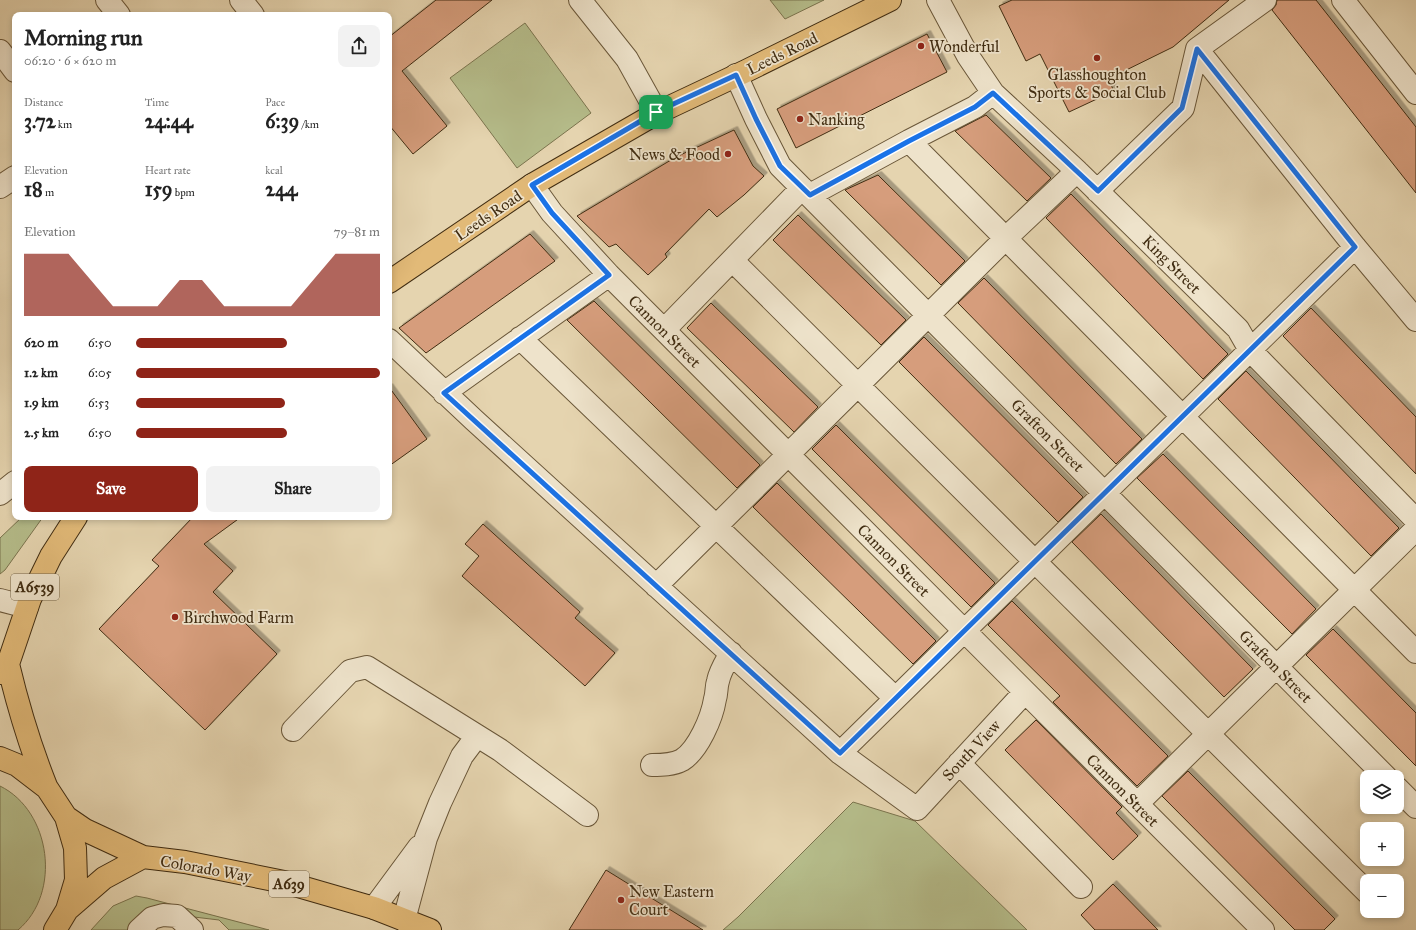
<!DOCTYPE html>
<meta charset="utf-8">
<style>
body{margin:0;font-family:"IM FELL Great Primer",serif;background:#f2f2f2;color:#222;height:100vh;display:flex;flex-direction:column;font-size:15px;white-space:nowrap}
*{box-sizing:border-box;margin:0}
p{font-size:13px;color:#767676}
.icon{flex:none;width:22px;height:22px;fill:none;stroke:currentColor;stroke-width:2;stroke-linecap:round;stroke-linejoin:round}
.map{position:relative;flex:1;overflow:hidden}
.sheet{position:absolute;left:12px;top:12px;width:380px;height:508px;display:flex;flex-direction:column;background:#fff;border-radius:8px;box-shadow:0 2px 6px #0003}
.sheet>*{flex:none}
.fabs{position:absolute;left:1360px;top:770px;display:grid;gap:8px}
.fabs a{display:grid;place-items:center;width:44px;height:44px;border-radius:8px;background:#fff;box-shadow:0 2px 6px #0003;font-size:20px}
.pin{position:absolute;display:grid;place-items:center;width:34px;height:34px;color:#fff;margin:-17px;border-radius:8px;box-shadow:0 2px 6px #0006}
.round{display:grid;place-items:center;flex:none;width:42px;height:42px;border-radius:8px;background:#f2f2f2}
.summary{display:flex;align-items:center;justify-content:space-between;height:68px;padding:0 12px}
h1{font-size:22px;font-weight:700;line-height:30px}
.stats{display:grid;grid-template-columns:repeat(3,1fr);gap:6px;height:68px;padding:4px 12px}
.stats div{display:grid;align-content:center}
.stats b{font-size:20px;font-weight:700}
.stats small{font-size:11px;font-weight:400}
.stats p{font-size:11px}
.chart{height:112px;padding:8px 12px}
.chart p{display:flex;justify-content:space-between}
.chart svg{width:100%;height:72px;margin-top:4px;fill:#8f2418;opacity:.7}
.primary-button{display:flex;gap:8px;margin-top:auto;padding:8px 12px}
.primary-button a{flex:1;height:46px;border-radius:8px;background:#8f2418;color:#fff;font-size:16px;font-weight:700;line-height:46px;text-align:center}
.primary-button a+a{background:#f2f2f2;color:#222}
ul{padding:0 12px;list-style:none;font-size:13px}
li{display:grid;grid-template-columns:64px 48px 1fr;align-items:center;height:30px}
li i{height:10px;border-radius:5px;background:#8f2418}
.map>svg:first-child{display:block}
</style>
<div class="map">
<svg width="1416" height="930" viewBox="0 0 1416 930">
<defs>
<filter id="shadow"><feDropShadow dx="3.5" dy="-3.5" stdDeviation="0" flood-color="#0004"/></filter>
</defs>
<rect width="100%" height="100%" fill="#e5d4af"/>
<filter id="stains"><feTurbulence type="fractalNoise" baseFrequency=".005" numOctaves="4"/><feColorMatrix values="0 0 0 0 .2 0 0 0 0 .09 0 0 0 0 .02 0 0 0 .5 -.17"/></filter>
<radialGradient id="worn" r=".72"><stop offset=".6" stop-color="#630" stop-opacity="0"/><stop offset="1" stop-color="#630" stop-opacity=".3"/></radialGradient>
<path fill="#b5bc8a" stroke="#7b744e" d="M770,0h54l-39,19z
M525,23l66,90 -74,55 -67,-90z
M22,517h21l-38,53 -5,4v-36z
M0,786c51,25 62,107 18,144h-18z
M853,802l62,19 112,109h-304l15,-13z
M136,896l11,2 122,32h-40l-10,-10 -25,-3 -65,13h-38l22,-24z"/>
<path fill="#d69d7c" stroke="#412d12" filter="url(#shadow)" d="M436,0h56l-90,71 45,55 -34,28 -24,-29v-88z
M1012,0h217l-56,47 -65,32 6,12 -45,21 -29,-58 -14,7 -27,-55z
M1277,0h39l100,127v66l-144,-183 4,-5z
M927,34l20,38 -151,76 -19,-39z
M986,115l65,63 -24,23 -72,-70z
M734,130l19,36 11,10 -20,19 -27,22 -8,-8 -44,45 2,3 -19,18 -32,-31 -7,3 -32,-31 99,-59z
M878,175l87,86 -24,24 -96,-95z
M1071,194l157,160 -25,25 -157,-161z
M798,215l108,105 -25,25 -108,-105z
M530,234l25,27 -129,92 -27,-25z
M984,278l158,161 -26,25 -158,-161z
M594,301l166,164 -23,23 -170,-168z
M711,303l107,104 -24,25 -107,-104z
M1311,308l105,109v57l-133,-138z
M924,337l159,160 -25,25 -159,-160z
M1246,371l153,157 -28,28 -153,-157z
M389,387l38,52 -38,27z
M836,425l159,158 -24,24 -159,-158z
M1163,454l153,155 -24,25 -155,-156z
M777,483l159,158 -23,23 -160,-157z
M1101,514l152,155 -29,28 -152,-155z
M193,517h48l-37,27 29,27 -20,21 64,62 -72,76 -106,-101 60,-63 -7,-6z
M483,524l97,88 -5,6 40,35 -30,33 -123,-110 17,-20 -14,-12z
M1012,601l156,155 -31,30 -84,-84 7,-6 -72,-71z
M1333,629l83,84v53l-110,-111z
M1036,720l86,87 -6,6 22,23 -25,24 -108,-110z
M1188,771l147,148 -11,11h-29l-133,-134z
M606,870l97,60h-134z
M1113,884l45,46h-63l-14,-15z"/>
<g fill="none" stroke-linecap="round" stroke-linejoin="round">
<defs>
<path id="minor" d="M107,0l12,15
M241,0l12,15
M580,0l47,59 30,54
M938,0l30,56 25,37 84,78 161,158 12,21 166,170
M1265,0l-68,49 158,198 61,73
M1343,0l73,93
M0,51l15,20
M736,75l20,44 24,47 606,611
M909,141l507,511
M532,185l20,28 57,62 654,655
M0,187l15,-10
M1097,191l86,-83 14,-59
M810,195l99,-54 66,-34 18,-14
M732,260l635,632
M664,330l138,-142
M520,338l375,360
M389,340l85,80 366,333 77,56 108,-117
M444,393l165,-118
M0,494l15,-12
M656,586l350,-348 71,-67
M0,600l27,7
M293,730l57,-59 17,-4 133,83 87,65
M840,753l515,-506
M959,763l122,124
M652,765c9,0 21,0 30,-5 16,-10 30,-42 33,-61 2,-6 1,-12 3,-18 2,-10 8,-19 13,-28
M1397,788l19,19
M1137,804l279,-275
M374,908l45,-61
M404,920l22,-82 14,-35 22,-47 15,-20
M139,930l13,-12 11,-3 14,1 15,14"/>
<path id="major" d="M389,282l143,-97 125,-72 89,-42 144,-71
M8,664c10,42 22,82 38,122
M0,673l8,-9 22,-65 21,-43 25,-39
M0,758l17,7 30,23 19,29 9,31 1,32 -9,30 -12,20
M66,817l19,13 58,27 42,5 99,20 90,26 56,22
M67,910l37,-32 39,-21"/>
</defs>
<use href="#minor" stroke="#6a5739" stroke-width="24"/>
<use href="#major" stroke="#412d12" stroke-width="24"/>
<use href="#minor" stroke="#eee3cb" stroke-width="22"/>
<use href="#major" stroke="#e2ba78" stroke-width="22"/>
</g>
<g fill="none" stroke-linecap="round" stroke-linejoin="round">
<defs>
<path id="route" d="M1197,49l158,198 -515,506 -396,-360 165,-118 -57,-62 -20,-28 124,-73 80,-37 20,44 24,47 30,29 99,-54 66,-34 18,-14 105,98 84,-83z"/>
</defs>
<use href="#route" stroke="#fff" stroke-width="8"/>
<use href="#route" stroke="#1a73e8" stroke-width="5"/>
</g>
<g fill="#8f2418" stroke="#eee3cb" stroke-width="1.5">
<circle cx="921" cy="46" r="4"/>
<circle cx="1097" cy="58" r="4"/>
<circle cx="800" cy="119" r="4"/>
<circle cx="728" cy="154" r="4"/>
<circle cx="175" cy="617" r="4"/>
<circle cx="621" cy="900" r="4"/>
</g>
<g text-anchor="middle" stroke-width="3.5" stroke-linejoin="round" paint-order="stroke">
<g fill="#eee3cb" stroke="#75644a" stroke-width="1">
<rect x="11" y="574" width="48" height="26" rx="3"/>
<rect x="269" y="871" width="40" height="26" rx="3"/>
</g>
<g font-size="15" font-weight="bold" fill="#412d12">
<text x="35" y="592">A6539</text>
<text x="289" y="889">A639</text>
</g>
<g font-size="16" fill="#412d12" stroke="#eee3cb" text-anchor="start">
<text x="929" y="52">Wonderful</text>
<text x="1097" y="80" text-anchor="middle">Glasshoughton<tspan x="1097" dy="18">Sports &amp; Social Club</tspan></text>
<text x="808" y="125">Nanking</text>
<text x="720" y="160" text-anchor="end">News &amp; Food</text>
<text x="183" y="623">Birchwood Farm</text>
<text x="629" y="897">New Eastern<tspan x="629" dy="18">Court</tspan></text>
</g>
<g font-size="16" fill="#412d12" stroke="#eee3cb">
<text transform="translate(782 53) rotate(-26)" y="6">Leeds Road</text>
<text transform="translate(488 215) rotate(-34)" y="6">Leeds Road</text>
<text transform="translate(1172 264) rotate(45)" y="6">King Street</text>
<text transform="translate(665 331) rotate(45)" y="6">Cannon Street</text>
<text transform="translate(1048 435) rotate(45)" y="6">Grafton Street</text>
<text transform="translate(894 560) rotate(45)" y="6">Cannon Street</text>
<text transform="translate(1276 666) rotate(45)" y="6">Grafton Street</text>
<text transform="translate(971 750) rotate(-47)" y="6">South View</text>
<text transform="translate(1123 790) rotate(45)" y="6">Cannon Street</text>
<text transform="translate(206 868) rotate(10)" y="6">Colorado Way</text>
</g>
</g>
<rect width="100%" height="100%" filter="url(#stains)"/>
<rect width="100%" height="100%" fill="url(#worn)"/>
</svg>
<div class="fabs">
<a><svg class="icon" aria-label="layers" viewBox="0 0 24 24"><path d="M12 4l9 5-9 5-9-5zM3 14l9 5 9-5"/></svg></a>
<a>+</a>
<a>−</a>
</div>
<div class="pin" style="left:656px;top:112px;background:#1e9e55"><svg class="icon" aria-label="arrive" viewBox="0 0 24 24"><path d="M6 21V4h12l-3 4 3 4H6"/></svg></div>
<section class="sheet">
<div class="summary"><div><h1>Morning run</h1><p>06:20 · 6 × 620 m</p></div><a class="round"><svg class="icon" aria-label="share" viewBox="0 0 24 24"><path d="M12 15V3M7 8l5-5 5 5M5 13v7h14v-7"/></svg></a></div>
<div class="stats">
<div><p>Distance</p><b>3.72<small> km</small></b></div>
<div><p>Time</p><b>24:44</b></div>
<div><p>Pace</p><b>6:39<small> /km</small></b></div>
</div>
<div class="stats">
<div><p>Elevation</p><b>18<small> m</small></b></div>
<div><p>Heart rate</p><b>159<small> bpm</small></b></div>
<div><p>kcal</p><b>244</b></div>
</div>
<div class="chart"><p><span>Elevation</span>79–81 m</p>
<svg viewBox="0 0 160 44" preserveAspectRatio="none"><path d="M0 44V6L10 6L20 6L30 22L40 38L50 38L60 38L70 22L80 22L90 38L100 38L110 38L120 38L130 22L140 6L150 6L160 6V44z"/></svg>
</div>
<ul>
<li><b>620 m</b>6:50<i style="width:62%"></i></li>
<li><b>1.2 km</b>6:05<i style="width:100%"></i></li>
<li><b>1.9 km</b>6:53<i style="width:61%"></i></li>
<li><b>2.5 km</b>6:50<i style="width:62%"></i></li>
</ul>
<div class="primary-button"><a>Save</a><a>Share</a></div>
</section>
</div>
